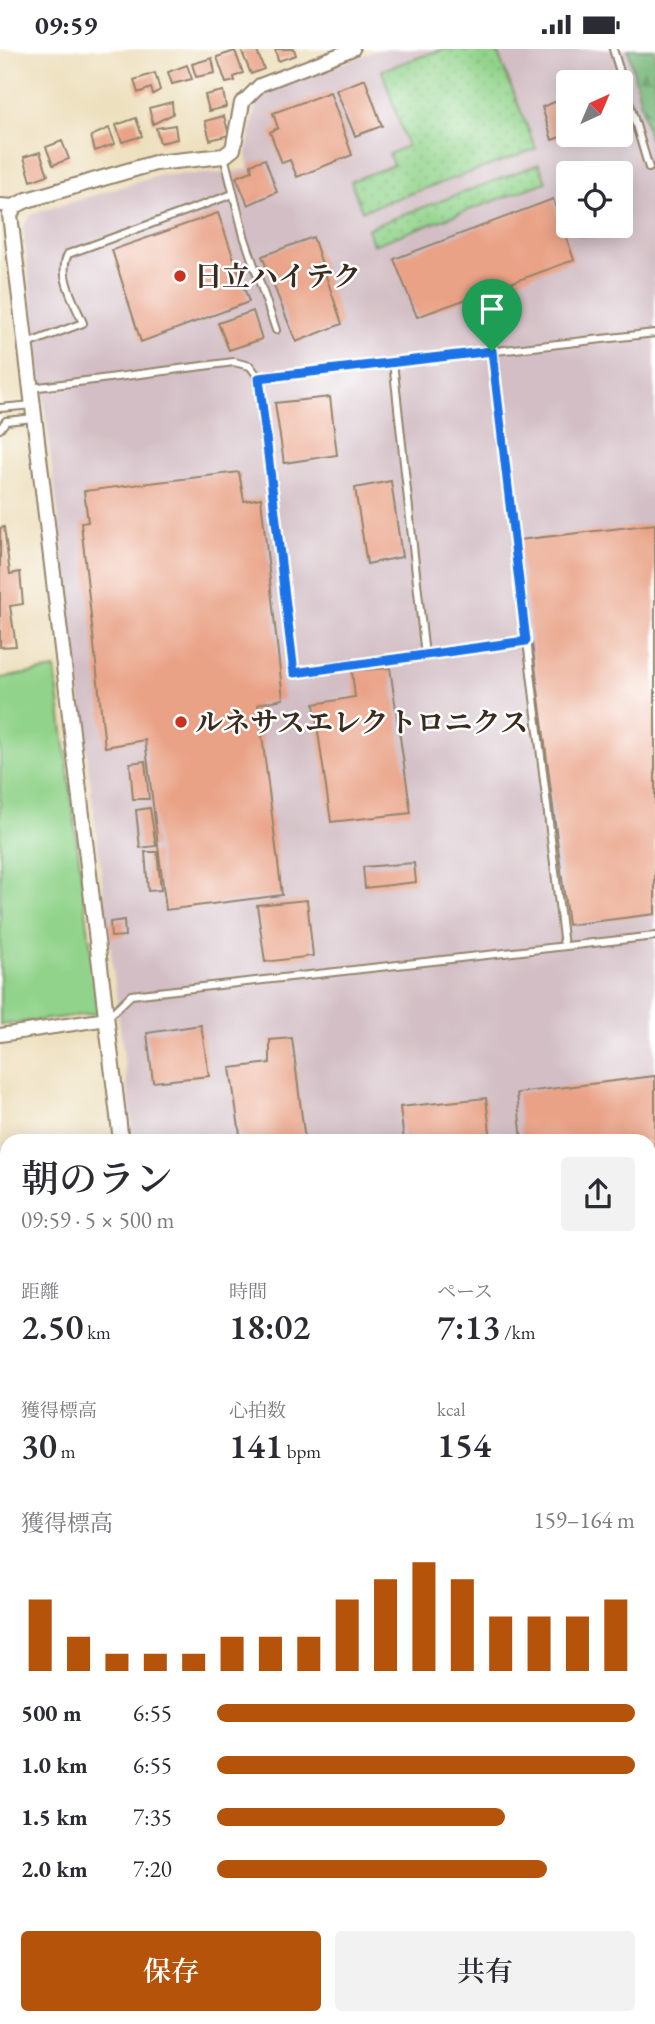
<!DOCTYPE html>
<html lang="ja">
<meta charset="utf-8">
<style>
body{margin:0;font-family:"EB Garamond","Noto Serif JP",serif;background:#f2f2f3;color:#2b2b33;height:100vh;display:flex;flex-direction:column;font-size:26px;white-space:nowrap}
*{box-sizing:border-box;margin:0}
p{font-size:23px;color:#7c7c81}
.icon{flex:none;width:38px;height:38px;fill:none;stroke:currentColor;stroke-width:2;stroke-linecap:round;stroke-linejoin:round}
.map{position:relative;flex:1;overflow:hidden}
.drawer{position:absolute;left:0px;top:1085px;width:656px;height:891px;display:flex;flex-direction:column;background:#fff;border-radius:21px 21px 0 0;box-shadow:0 4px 18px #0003}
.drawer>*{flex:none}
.needle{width:46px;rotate:44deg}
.tools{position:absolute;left:556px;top:21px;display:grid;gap:14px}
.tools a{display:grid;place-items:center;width:77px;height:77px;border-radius:7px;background:#fff;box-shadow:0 4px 18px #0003;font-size:35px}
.pin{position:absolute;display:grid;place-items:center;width:60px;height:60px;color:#fff;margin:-72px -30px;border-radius:50% 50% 50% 0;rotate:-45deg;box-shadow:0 0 7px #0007}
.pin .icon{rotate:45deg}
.round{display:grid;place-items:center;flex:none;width:74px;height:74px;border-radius:7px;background:#f2f2f3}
.overview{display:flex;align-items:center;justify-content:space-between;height:119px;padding:0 21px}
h1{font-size:38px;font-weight:600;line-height:52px}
.stats{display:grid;grid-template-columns:repeat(3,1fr);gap:10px;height:119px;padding:7px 21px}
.stats div{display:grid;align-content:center}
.stats b{font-size:35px;font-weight:600}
.stats small{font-size:19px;font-weight:400}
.stats p{font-size:19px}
.chart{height:196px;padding:14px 21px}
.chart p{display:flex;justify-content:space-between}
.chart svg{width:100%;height:126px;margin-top:7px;stroke:#b45309;stroke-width:6}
.button{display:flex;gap:14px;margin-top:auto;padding:14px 21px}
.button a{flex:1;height:80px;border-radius:7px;background:#b45309;color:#fff;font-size:28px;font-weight:600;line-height:80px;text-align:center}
.button a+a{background:#f2f2f3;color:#2b2b33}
ul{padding:0 21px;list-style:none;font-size:23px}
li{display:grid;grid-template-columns:112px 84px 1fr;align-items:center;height:52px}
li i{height:18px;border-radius:9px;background:#b45309}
.status{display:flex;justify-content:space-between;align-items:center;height:49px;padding:0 35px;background:#fff;direction:ltr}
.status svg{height:19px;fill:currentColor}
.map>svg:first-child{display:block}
</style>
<div class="status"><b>09:59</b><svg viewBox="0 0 49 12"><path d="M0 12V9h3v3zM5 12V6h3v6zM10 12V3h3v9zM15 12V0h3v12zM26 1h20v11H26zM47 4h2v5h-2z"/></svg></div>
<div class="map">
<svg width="655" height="1975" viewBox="0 0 655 1975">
<defs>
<pattern id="grass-dots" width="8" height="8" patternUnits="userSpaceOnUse" patternTransform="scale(1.75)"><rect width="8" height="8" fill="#91d38a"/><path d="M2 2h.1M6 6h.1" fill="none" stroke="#7eb577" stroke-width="1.8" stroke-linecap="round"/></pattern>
<pattern id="forest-firs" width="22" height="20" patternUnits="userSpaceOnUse" patternTransform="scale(1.75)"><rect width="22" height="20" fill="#74b576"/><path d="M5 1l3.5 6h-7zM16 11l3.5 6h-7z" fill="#609360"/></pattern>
</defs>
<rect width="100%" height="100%" fill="#fff"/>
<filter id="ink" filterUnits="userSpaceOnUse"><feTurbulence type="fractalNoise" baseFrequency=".0143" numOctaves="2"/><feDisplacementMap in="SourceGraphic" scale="14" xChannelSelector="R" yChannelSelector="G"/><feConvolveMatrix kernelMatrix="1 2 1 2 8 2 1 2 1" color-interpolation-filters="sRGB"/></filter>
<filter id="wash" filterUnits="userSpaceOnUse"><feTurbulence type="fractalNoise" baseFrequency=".00686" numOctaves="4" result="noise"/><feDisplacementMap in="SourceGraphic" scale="28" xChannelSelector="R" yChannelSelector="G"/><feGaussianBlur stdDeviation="1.57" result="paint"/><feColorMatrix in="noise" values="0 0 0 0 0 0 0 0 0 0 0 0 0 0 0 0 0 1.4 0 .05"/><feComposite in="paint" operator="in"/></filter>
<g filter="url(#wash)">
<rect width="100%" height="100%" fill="#eddfbc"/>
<path fill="#d2bec4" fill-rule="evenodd" d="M380,0h275v1648l-6,-4v-552h-515l-111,-914 9,-13 129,-39 66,-2 21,-4 -1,-16 9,-50 15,-12zM569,33h52v53h-52zM569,124h52v53h-52z"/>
<path fill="url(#grass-dots)" stroke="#667e54" stroke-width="2" d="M443,0h53l40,100 -174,62 -11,-30 42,-16 -4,-11 18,-8 -25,-76z
M539,115l7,18 -173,63 -5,-17z"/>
<path fill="url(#forest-firs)" stroke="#58704a" stroke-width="2" d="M628,0h27v115z"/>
<path fill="#91d38a" stroke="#667e54" stroke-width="2" d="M55,620l44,344 -99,12v-347z"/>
<g id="blocks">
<path fill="#e9a286" d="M256,0l8,20 -13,5 -10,-24z
M275,0h19l2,6 -18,6z
M235,2l8,22 -9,4 1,4 -9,2 -9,-26z
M212,9l3,15 -19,4 -4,-13z
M187,16l5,14 -20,5 -4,-12z
M155,24l5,17 -7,4 -2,-6 -13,5 -4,-13z
M365,30l17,47 -27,10 -19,-46z
M223,42l3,16 -17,4 -4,-16z
M330,43l22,63 -55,22 -7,-17 -8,3 -12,-31 8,-4 -5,-15z
M557,52l12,33 -17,6 -10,-33z
M172,53l1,12 -20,10 -4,-16z
M224,67l5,19 -19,5 -5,-19z
M136,69l6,18 -20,6 -6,-17z
M175,76l2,14 -17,4 -4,-15z
M109,79l6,16 -20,7 -4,-15z
M62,92l7,18 -16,6 -7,-18z
M40,103l8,23 -17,6 -7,-24z
M265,110l12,33 -29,13 -12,-28 16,-6 -1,-7z
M553,150l21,61 -157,57 -23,-58z
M218,164l31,89 -108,40 -29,-92z
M579,177h25l2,3 -23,9z
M313,188l29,87 -46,18 -34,-86z
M253,262l9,28 -33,11 -11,-27z
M330,348l7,58 -53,8 -9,-60z
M239,423l5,29 17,-3 22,201 -25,5 24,191 -116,15 -21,-170 -40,7 -24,-224 7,-1 -4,-31z
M391,432l11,76 -35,7 -12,-76z
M655,475v390l-87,11 -49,-385z
M4,478l6,47 10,-2 3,32 -13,2 6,40 -16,1v-119z
M390,619l21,145 -80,9 -17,-118 41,-7 -3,-26z
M145,712l4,38h-16l-3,-36z
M150,759l6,38 -16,2 -4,-38z
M145,803h12l4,38 -13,1z
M414,814l2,19 -51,6 -2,-21z
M307,851l6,56 -48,6 -8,-57z
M124,871l1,16 -14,1 -1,-15z
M201,976l8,51 -56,6 -6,-49z
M292,989l13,103h-64l-11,-73 40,-5v-23z
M655,1027v348h-6v-283h-127l-5,-48z
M486,1049l5,43h-87l-4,-34z"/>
</g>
</g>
<g filter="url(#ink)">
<use href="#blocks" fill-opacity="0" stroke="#94846d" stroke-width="2"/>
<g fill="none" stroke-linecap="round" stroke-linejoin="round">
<defs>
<path id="service" d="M613,0l36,119
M224,107l20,80 32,94
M27,295l56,-21c-8,-20 -26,-48 -15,-69l165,-60
M492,302l72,595
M393,313l32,294
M259,329l396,-45
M31,339l203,-26 16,4 9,12 35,295 232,-32
M0,359l33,-3
M0,380l6,-8 28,-3
M109,967l22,-21 524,-59
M649,1449h6"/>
<path id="minor" d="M242,54l18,-18 93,-36
M0,156l15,1
M0,986l107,-16
M0,1275l7,-1
M0,1587l7,59
M649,1761l6,17
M649,1901l6,-1
M61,1969l1,6
M177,1969l2,6
M466,1969l1,6
M599,1969l1,6
M360,1975l25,-6"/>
<path id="tertiary" d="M121,1092l-111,-926 5,-9 12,-6 128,-37 69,-7 9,-7 9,-46
M0,1515l7,-1
M649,1666l6,4
M0,1712l7,-1
M327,1969l2,6"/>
</defs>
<use href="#service" stroke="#94846d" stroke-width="10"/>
<use href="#minor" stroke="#94846d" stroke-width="16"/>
<use href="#tertiary" stroke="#94846d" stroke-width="18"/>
<use href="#service" stroke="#fff" stroke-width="6"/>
<use href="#minor" stroke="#fff" stroke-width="12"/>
<use href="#tertiary" stroke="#fff" stroke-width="14"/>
</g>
</g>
<g fill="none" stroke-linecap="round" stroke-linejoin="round" filter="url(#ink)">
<defs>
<path id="route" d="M492,302l34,290 -232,32 -35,-295z"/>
</defs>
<use href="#route" stroke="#fff" stroke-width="14"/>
<use href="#route" stroke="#1a73e8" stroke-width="9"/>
</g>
<g fill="#c8321e" stroke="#fff" stroke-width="2.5">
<circle cx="180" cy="227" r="7"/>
<circle cx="181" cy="673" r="7"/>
</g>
<g text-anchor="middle" stroke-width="5" stroke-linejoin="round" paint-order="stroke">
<g font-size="28" font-weight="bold" fill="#3b2a1e" stroke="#fff" text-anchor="start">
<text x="194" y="237">日立ハイテク</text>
<text x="195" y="683">ルネサスエレクトロニクス</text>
</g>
</g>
</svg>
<div class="tools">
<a><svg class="needle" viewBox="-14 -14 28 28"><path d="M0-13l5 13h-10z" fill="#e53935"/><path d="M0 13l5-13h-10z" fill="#7c7c81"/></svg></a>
<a><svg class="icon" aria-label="locate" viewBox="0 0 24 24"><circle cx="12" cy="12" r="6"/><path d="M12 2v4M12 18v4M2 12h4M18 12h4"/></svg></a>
</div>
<div class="pin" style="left:492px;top:302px;background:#1e9e55"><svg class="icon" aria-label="arrive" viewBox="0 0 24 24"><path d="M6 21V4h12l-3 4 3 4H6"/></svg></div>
<section class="drawer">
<div class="overview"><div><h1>朝のラン</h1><p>09:59 · 5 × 500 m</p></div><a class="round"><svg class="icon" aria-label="share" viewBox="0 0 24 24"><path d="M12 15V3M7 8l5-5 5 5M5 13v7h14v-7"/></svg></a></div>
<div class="stats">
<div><p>距離</p><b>2.50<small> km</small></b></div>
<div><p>時間</p><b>18:02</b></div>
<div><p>ペース</p><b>7:13<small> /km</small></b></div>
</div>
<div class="stats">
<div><p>獲得標高</p><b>30<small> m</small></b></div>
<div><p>心拍数</p><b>141<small> bpm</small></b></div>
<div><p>kcal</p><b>154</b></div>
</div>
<div class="chart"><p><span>獲得標高</span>159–164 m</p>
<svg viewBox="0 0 160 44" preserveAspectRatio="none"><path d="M5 44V19M15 44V32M25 44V38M35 44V38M45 44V38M55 44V32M65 44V32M75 44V32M85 44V19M95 44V12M105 44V6M115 44V12M125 44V25M135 44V25M145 44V25M155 44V19"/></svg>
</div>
<ul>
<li><b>500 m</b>6:55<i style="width:100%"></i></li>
<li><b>1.0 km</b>6:55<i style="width:100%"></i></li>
<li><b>1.5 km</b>7:35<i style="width:69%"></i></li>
<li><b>2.0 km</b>7:20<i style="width:79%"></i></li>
</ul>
<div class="button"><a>保存</a><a>共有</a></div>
</section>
</div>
